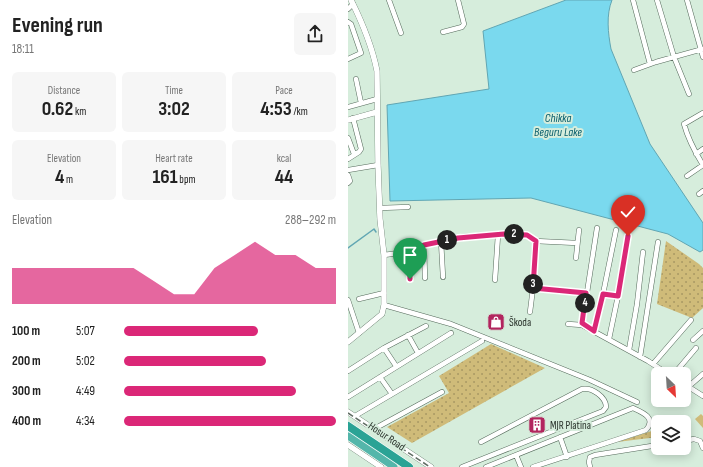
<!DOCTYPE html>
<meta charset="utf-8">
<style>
body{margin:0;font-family:"Sofia Sans Condensed",sans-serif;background:#f6f6f6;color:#222;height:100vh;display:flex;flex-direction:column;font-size:15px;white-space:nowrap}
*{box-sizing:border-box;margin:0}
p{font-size:13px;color:#767676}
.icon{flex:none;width:22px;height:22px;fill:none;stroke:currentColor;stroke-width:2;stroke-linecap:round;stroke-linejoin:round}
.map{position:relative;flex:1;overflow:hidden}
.sheet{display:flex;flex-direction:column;background:#fff;width:348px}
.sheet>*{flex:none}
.needle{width:26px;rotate:155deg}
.tools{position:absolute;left:303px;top:367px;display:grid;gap:8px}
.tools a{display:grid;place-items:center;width:40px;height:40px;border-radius:6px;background:#fff;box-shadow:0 2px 10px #0003;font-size:20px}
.pin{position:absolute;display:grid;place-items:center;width:34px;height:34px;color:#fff;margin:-41px -17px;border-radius:50% 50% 50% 0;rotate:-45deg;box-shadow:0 0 4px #0007}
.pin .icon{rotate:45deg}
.km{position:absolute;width:20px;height:20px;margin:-10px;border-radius:50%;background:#222;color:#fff;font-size:11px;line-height:20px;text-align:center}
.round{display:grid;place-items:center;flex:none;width:42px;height:42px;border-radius:6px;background:#f6f6f6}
.overview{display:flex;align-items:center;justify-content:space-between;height:68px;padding:0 12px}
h1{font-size:22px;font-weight:700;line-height:30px}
.metrics{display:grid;grid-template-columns:repeat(3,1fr);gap:6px;height:68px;padding:4px 12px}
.metrics div{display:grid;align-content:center;border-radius:6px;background:#f6f6f6;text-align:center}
.metrics b{font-size:20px;font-weight:700}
.metrics small{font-size:11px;font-weight:400}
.metrics p{font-size:11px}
.chart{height:112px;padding:8px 12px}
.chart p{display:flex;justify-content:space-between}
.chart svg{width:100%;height:72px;margin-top:4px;fill:#db2777;opacity:.7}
ul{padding:0 12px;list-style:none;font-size:13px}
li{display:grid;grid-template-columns:64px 48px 1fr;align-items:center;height:30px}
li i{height:10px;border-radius:5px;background:#db2777}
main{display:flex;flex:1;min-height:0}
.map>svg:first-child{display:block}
</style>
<main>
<section class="sheet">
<div class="overview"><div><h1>Evening run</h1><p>18:11</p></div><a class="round"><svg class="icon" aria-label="share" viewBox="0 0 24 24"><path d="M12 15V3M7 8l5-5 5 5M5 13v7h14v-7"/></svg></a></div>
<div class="metrics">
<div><p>Distance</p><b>0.62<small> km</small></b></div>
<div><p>Time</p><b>3:02</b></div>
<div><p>Pace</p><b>4:53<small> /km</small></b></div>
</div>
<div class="metrics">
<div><p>Elevation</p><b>4<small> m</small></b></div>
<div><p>Heart rate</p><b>161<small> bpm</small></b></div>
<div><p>kcal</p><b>44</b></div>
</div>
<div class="chart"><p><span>Elevation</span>288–292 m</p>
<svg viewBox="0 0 160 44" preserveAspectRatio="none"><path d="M0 44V22L10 22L20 22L30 22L40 22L50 22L60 22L70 30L80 38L90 38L100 22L110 14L120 6L130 14L140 14L150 22L160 22V44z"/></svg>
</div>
<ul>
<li><b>100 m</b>5:07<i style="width:63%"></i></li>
<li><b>200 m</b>5:02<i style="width:67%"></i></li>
<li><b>300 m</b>4:49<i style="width:81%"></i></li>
<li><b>400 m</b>4:34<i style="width:100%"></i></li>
</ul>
</section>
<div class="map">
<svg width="355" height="467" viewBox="0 0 355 467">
<defs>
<pattern id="grass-dots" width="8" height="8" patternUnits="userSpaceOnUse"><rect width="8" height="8" fill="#cfbb79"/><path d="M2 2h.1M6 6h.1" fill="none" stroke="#a89863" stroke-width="1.8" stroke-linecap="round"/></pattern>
</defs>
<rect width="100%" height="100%" fill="#d6eddc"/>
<path fill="url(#grass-dots)" d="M318,241l33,23 4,4v40l-11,10 -35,-14z
M143,344l54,24 -133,75 -25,-16 62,-34 -10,-17z
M310,429v8l-41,5z"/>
<path fill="#cfbb79" d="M353,414l2,2v12l-8,-9z"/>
<path fill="#7ad9ee" stroke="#61a6b3" d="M218,0h46c-6,15 -4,33 -1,49l39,95 53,79v27l-3,2 -32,-18 -137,-36 -141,3 -3,-96 102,-16 -6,-58z"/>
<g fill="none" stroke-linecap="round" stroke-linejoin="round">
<path stroke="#61a6b3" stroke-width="1.5" d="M0,248l26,-19 2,3"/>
<defs>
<path id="minor" d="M41,0l12,33
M285,0l17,64
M309,0l17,57 15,37
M339,0l16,57
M0,9l5,-5
M0,22l3,2 10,29 -13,6
M95,32l19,-5 2,-3 -6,-24
M286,70l22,-8 47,-13
M8,79l5,24
M0,107l29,-8
M355,113l-19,11c4,15 11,28 19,41
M0,138l6,16
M348,154l7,-5
M0,159l11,-7 2,-3 -8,-31
M0,170l30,-5
M0,175l2,6 -2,2
M339,176l16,-11
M351,194l4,-3
M32,208l28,-1
M93,241l2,36
M187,241l-2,47 53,5
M76,245l1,33
M61,251l2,28
M36,255l22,-3 18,-7 33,-8 47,-3 23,1 8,6 42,2
M228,258l3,-28
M147,280l3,-45
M255,294l15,2
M11,299l25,-6
M0,300l11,33
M36,305l67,19 139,56 47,22
M182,312l3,-24
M220,324l14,1 66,36 20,13
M234,325l15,-97
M246,331l9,-37 13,-64
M60,335l10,18
M261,339l9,-43 10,-60
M345,340l10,-9
M36,348l12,18
M281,350l8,-46 6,-52
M292,357l18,-115
M305,364l38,-44
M0,371l36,-23 42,-22
M326,374l22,-26
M32,377l12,17
M336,384l19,12
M340,387l15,-13
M0,397l103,-64
M7,416l127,-75
M26,429l68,-37
M212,437l7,20
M336,441l10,-2 6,2 3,7
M168,455l5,12
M114,467l141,-56 3,-4c0,-10 -14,-20 -24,-18l-101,53
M138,467l147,-59c9,4 24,10 13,22l-113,37
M242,467l-1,-5 1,-5 5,-2 63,-10"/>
<path id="tertiary" d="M0,120l29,-8
M0,342l34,-28 2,-9v-50l-4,-36 -2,-54 -1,-94c-5,-25 -15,-49 -26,-71
M0,412l83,55
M0,445l33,22"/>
<path id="trunk" d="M0,436l46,31"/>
<path id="motorway" d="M0,426l61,41"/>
</defs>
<use href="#minor" stroke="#556a5b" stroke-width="5.5"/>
<use href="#tertiary" stroke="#556a5b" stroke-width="6"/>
<use href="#trunk" stroke="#fff" stroke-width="8"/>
<use href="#motorway" stroke="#fff" stroke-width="9"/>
<use href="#minor" stroke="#fff" stroke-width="4.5"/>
<use href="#tertiary" stroke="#fff" stroke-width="5.5"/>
<use href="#trunk" stroke="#54b6aa" stroke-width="7"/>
<use href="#motorway" stroke="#2aa395" stroke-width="8"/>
<path stroke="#606d63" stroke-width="1.5" stroke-dasharray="6 3" stroke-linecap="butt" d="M0,413l82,54"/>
</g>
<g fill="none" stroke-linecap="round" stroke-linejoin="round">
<defs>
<path id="route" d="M62,279l-1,-28 15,-6 34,-7 46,-4 23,1 9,6 -3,47 53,5 -4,30 12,8 9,-37 15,2 10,-60"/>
</defs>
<use href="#route" stroke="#fff" stroke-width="8"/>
<use href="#route" stroke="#db2777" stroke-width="5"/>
</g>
<defs>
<symbol id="shop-square" viewBox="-11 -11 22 22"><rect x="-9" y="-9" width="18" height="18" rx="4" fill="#b2255e" stroke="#d6eddc"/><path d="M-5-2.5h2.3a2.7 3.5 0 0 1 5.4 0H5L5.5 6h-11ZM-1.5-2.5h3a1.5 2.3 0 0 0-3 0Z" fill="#fff"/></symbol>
<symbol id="building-square" viewBox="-11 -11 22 22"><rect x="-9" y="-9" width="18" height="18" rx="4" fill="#b2255e" stroke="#d6eddc"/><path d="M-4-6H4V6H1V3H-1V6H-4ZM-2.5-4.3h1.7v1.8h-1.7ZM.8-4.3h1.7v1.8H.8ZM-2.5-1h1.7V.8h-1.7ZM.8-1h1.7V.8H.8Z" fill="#fff"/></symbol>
</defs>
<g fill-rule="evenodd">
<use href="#shop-square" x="138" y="312" width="20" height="20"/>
<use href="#building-square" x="179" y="415" width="20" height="20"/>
</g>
<g text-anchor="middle" stroke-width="4" stroke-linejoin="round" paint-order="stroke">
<g font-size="11" fill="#273029" stroke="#d6eddc" text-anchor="start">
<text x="161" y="326">Škoda</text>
<text x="202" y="429">MJR Platina</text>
</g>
<g font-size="11" fill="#273029" stroke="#d6eddc">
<text transform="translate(39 436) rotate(34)" y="4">Hosur Road</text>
</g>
<g font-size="12" font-style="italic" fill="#055b6a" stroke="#d6eddc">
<text x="210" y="122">Chikka<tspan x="210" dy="14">Beguru Lake</tspan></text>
</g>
</g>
</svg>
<div class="tools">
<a><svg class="needle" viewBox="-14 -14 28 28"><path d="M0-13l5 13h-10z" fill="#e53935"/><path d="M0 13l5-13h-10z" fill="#767676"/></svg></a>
<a><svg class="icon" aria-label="layers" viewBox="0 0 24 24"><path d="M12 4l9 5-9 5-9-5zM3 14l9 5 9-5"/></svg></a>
</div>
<div class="pin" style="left:62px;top:279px;background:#1e9e55"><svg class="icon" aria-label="arrive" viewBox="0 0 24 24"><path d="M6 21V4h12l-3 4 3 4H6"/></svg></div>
<div class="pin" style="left:280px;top:236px;background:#d93025"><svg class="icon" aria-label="check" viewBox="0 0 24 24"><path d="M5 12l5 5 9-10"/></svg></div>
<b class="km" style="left:99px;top:240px">1</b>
<b class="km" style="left:166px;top:234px">2</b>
<b class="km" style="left:185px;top:284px">3</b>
<b class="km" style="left:237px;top:303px">4</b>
</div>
</main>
